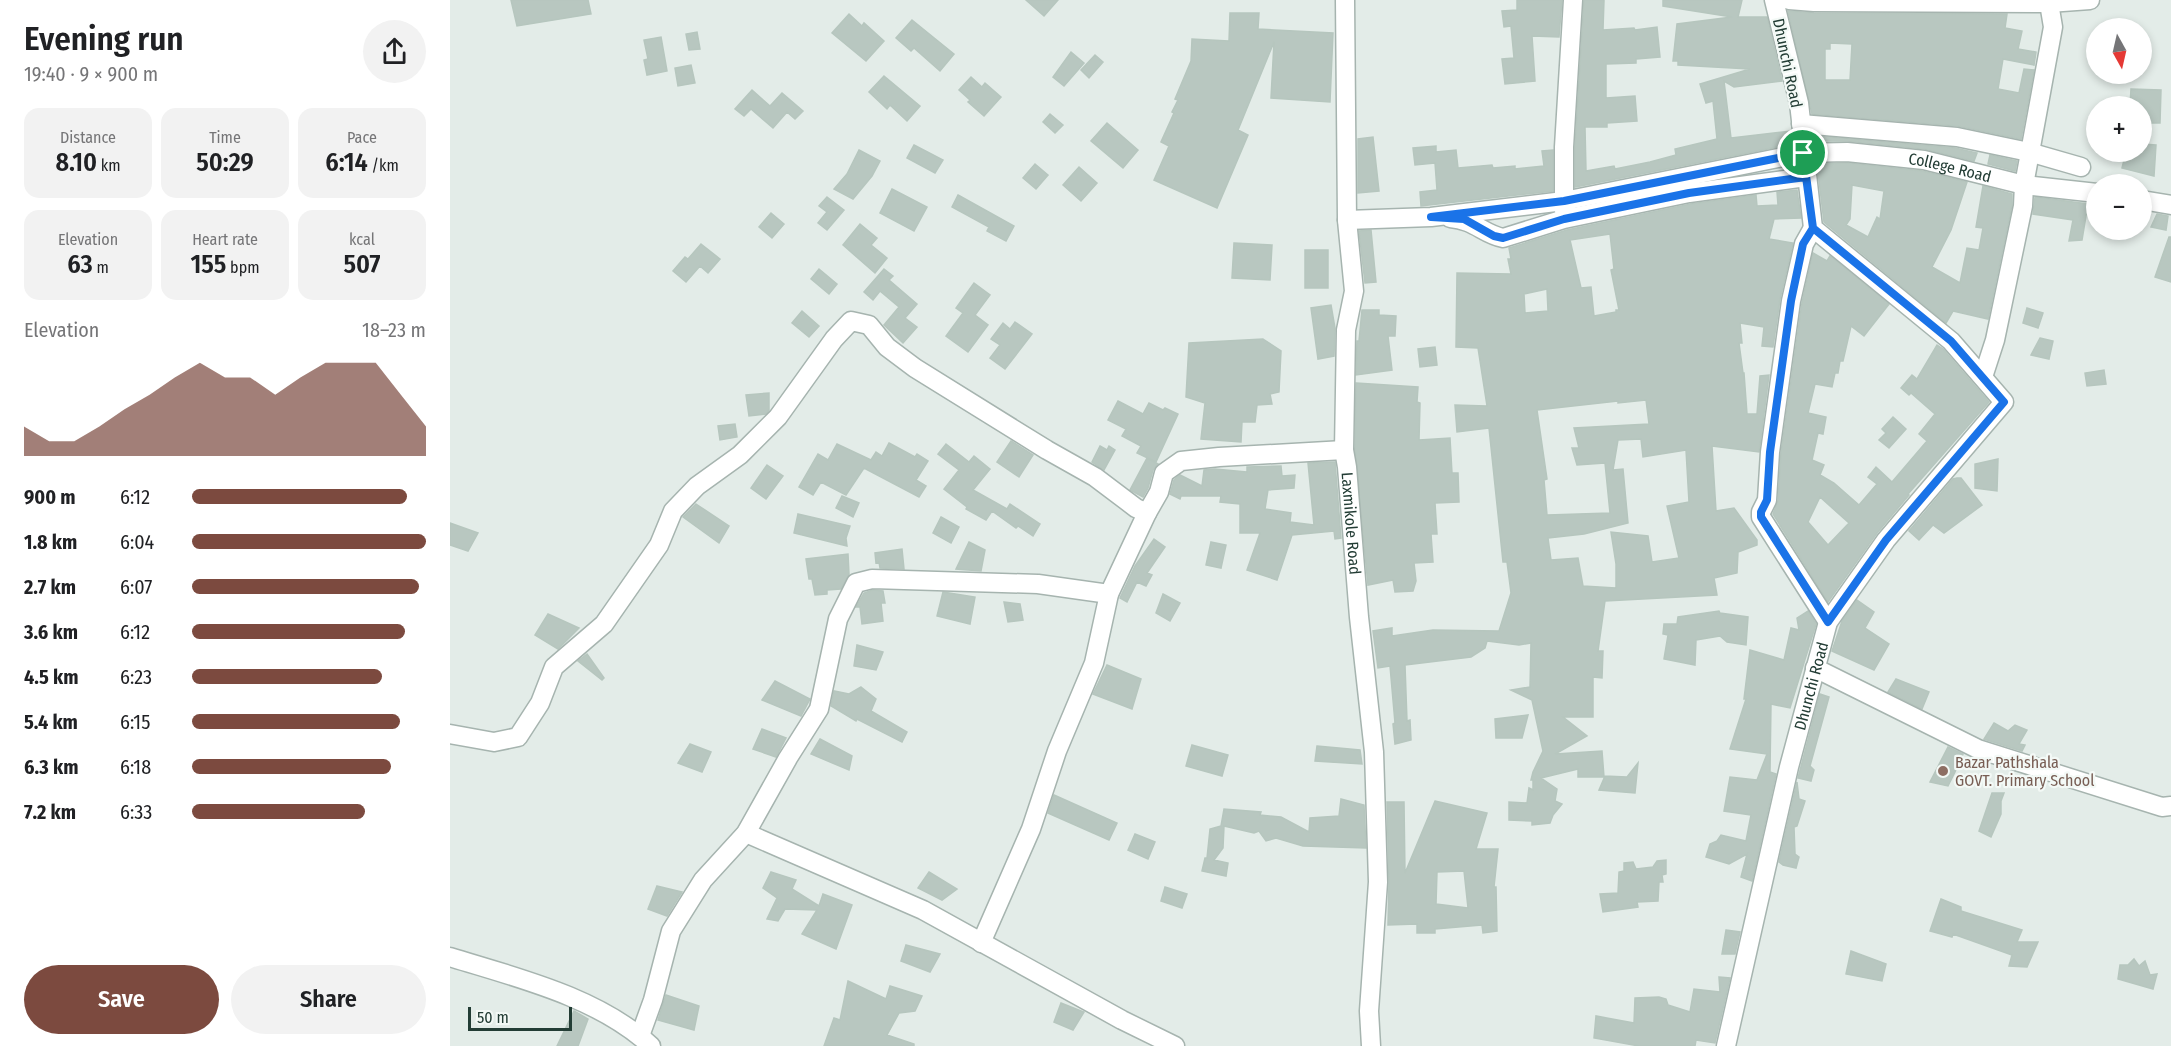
<!DOCTYPE html>
<meta charset="utf-8">
<style>
body{margin:0;font-family:"Fira Sans Condensed",sans-serif;background:#f2f2f2;color:#202124;height:100vh;display:flex;flex-direction:column;font-size:22px;white-space:nowrap}
*{box-sizing:border-box;margin:0}
p{font-size:20px;color:#757577}
.icon{flex:none;width:33px;height:33px;fill:none;stroke:currentColor;stroke-width:2;stroke-linecap:round;stroke-linejoin:round}
.map{position:relative;flex:1;overflow:hidden}
.panel{display:flex;flex-direction:column;background:#fff;width:450px}
.panel>*{flex:none}
.needle{width:39px;rotate:172deg}
.buttons{position:absolute;left:1636px;top:18px;display:grid;gap:12px}
.buttons a{display:grid;place-items:center;width:66px;height:66px;border-radius:50%;background:#fff;box-shadow:0 3px 9px #0003;font-size:30px}
.scale{position:absolute;left:18px;bottom:15px;width:104px;box-sizing:border-box;padding-left:6px;border:3px solid #233d35;border-top:0;font-size:16px;line-height:21px;white-space:nowrap;color:#233d35;-webkit-text-stroke:4px #f3f9f6;paint-order:stroke}
.pin{position:absolute;display:grid;place-items:center;width:51px;height:51px;color:#fff;margin:-26px;border:3px solid #fff;border-radius:50%;box-shadow:0 2px 6px #0007}
.round{display:grid;place-items:center;flex:none;width:63px;height:63px;border-radius:32px;background:#f2f2f2}
.overview{display:flex;align-items:center;justify-content:space-between;height:102px;padding:0 24px}
h1{font-size:33px;font-weight:600;line-height:45px}
.metrics{display:grid;grid-template-columns:repeat(3,1fr);gap:9px;height:102px;padding:6px 24px}
.metrics div{display:grid;align-content:center;border-radius:15px;background:#f2f2f2;text-align:center}
.metrics b{font-size:26px;font-weight:600}
.metrics small{font-size:16px;font-weight:400}
.metrics p{font-size:16px}
.chart{height:168px;padding:12px 24px}
.chart p{display:flex;justify-content:space-between}
.chart svg{width:100%;height:108px;margin-top:6px;fill:#7c4a3f;opacity:.7}
.button{display:flex;gap:12px;margin-top:auto;padding:12px 24px}
.button a{flex:1;height:69px;border-radius:36px;background:#7c4a3f;color:#fff;font-size:24px;font-weight:600;line-height:69px;text-align:center}
.button a+a{background:#f2f2f2;color:#202124}
ul{padding:0 24px;list-style:none;font-size:20px}
li{display:grid;grid-template-columns:96px 72px 1fr;align-items:center;height:45px}
li i{height:15px;border-radius:8px;background:#7c4a3f}
main{display:flex;flex:1;min-height:0}
.map>svg:first-child{display:block}
</style>
<main>
<section class="panel">
<div class="overview"><div><h1>Evening run</h1><p>19:40 · 9 × 900 m</p></div><a class="round"><svg class="icon" aria-label="share" viewBox="0 0 24 24"><path d="M12 15V3M7 8l5-5 5 5M5 13v7h14v-7"/></svg></a></div>
<div class="metrics">
<div><p>Distance</p><b>8.10<small> km</small></b></div>
<div><p>Time</p><b>50:29</b></div>
<div><p>Pace</p><b>6:14<small> /km</small></b></div>
</div>
<div class="metrics">
<div><p>Elevation</p><b>63<small> m</small></b></div>
<div><p>Heart rate</p><b>155<small> bpm</small></b></div>
<div><p>kcal</p><b>507</b></div>
</div>
<div class="chart"><p><span>Elevation</span>18–23 m</p>
<svg viewBox="0 0 160 44" preserveAspectRatio="none"><path d="M0 44V32L10 38L20 38L30 32L40 25L50 19L60 12L70 6L80 12L90 12L100 19L110 12L120 6L130 6L140 6L150 19L160 32V44z"/></svg>
</div>
<ul>
<li><b>900 m</b>6:12<i style="width:92%"></i></li>
<li><b>1.8 km</b>6:04<i style="width:100%"></i></li>
<li><b>2.7 km</b>6:07<i style="width:97%"></i></li>
<li><b>3.6 km</b>6:12<i style="width:91%"></i></li>
<li><b>4.5 km</b>6:23<i style="width:81%"></i></li>
<li><b>5.4 km</b>6:15<i style="width:89%"></i></li>
<li><b>6.3 km</b>6:18<i style="width:85%"></i></li>
<li><b>7.2 km</b>6:33<i style="width:74%"></i></li>
</ul>
<div class="button"><a>Save</a><a>Share</a></div>
</section>
<div class="map">
<svg width="1721" height="1046" viewBox="0 0 1721 1046">
<rect width="100%" height="100%" fill="#e3ece8"/>
<path fill="#b8c7c0" stroke="#b6c6be" stroke-width="1.5" fill-rule="evenodd" d="M61,0h77l3,14 -74,12z
M576,0h32l-14,16z
M1067,0h45l-3,37 -27,-1 3,45 -30,3 -3,-25 12,-1 -3,-32 -7,1 -2,-16 15,-1z
M1134,0h20l-1,30 31,-2 1,2 22,-3 3,30 -24,2v4l-30,1v34l29,-2 2,25 -30,2v4h-22l1,44 28,-5 1,3 35,-7 26,-7 -1,-6 42,-10 -4,-38 -7,2 -6,-19 50,-15 -72,-4v-4h-5l4,-37 55,-7 -69,-11v-6h79l-4,17h29l15,64 -48,6 -10,-6 7,57 60,-7 1,13 -217,43v-40z
M1338,11l26,2 193,1 -2,14 17,3 -4,18 18,3 -2,13 -31,-6 -5,30 21,4 5,-24 10,1 -13,69 -63,-13 -146,-12zM1380,43l22,1 -2,36h-25v-31h5z
M780,13h29l-1,16 75,4 -3,69 -59,-4 3,-56 -36,88 10,5 -31,73 -63,-28 15,-34 -8,-4 13,-29 -2,-1 6,-12 -3,-1 16,-38 1,-22 37,2z
M399,14l13,12 2,-3 20,18 -18,20 -34,-28z
M462,20l42,34 -14,17 -26,-23 -3,3 -15,-13z
M247,32l3,17 -11,1 -3,-16z
M211,37l6,34 -20,4 -3,-15 4,-1 -4,-19z
M621,52l13,11 -20,23 -11,-9z
M645,55l8,7 -14,16 -8,-8z
M241,65l4,18 -17,3 -3,-18z
M434,76l36,30 -13,15 -17,-16 -3,4 -18,-17z
M521,77l11,10 3,-4 16,14 -17,19 -16,-14 2,-2 -11,-10z
M1681,89l30,1 -1,33h-18v-17h-12z
M302,90l18,16 12,-13 21,18 -8,8 -8,-7 -14,16 -22,-19 -7,7 -9,-7z
M600,114l13,11 -8,8 -12,-11z
M657,123l31,27 -15,18 -32,-27z
M1364,136l141,12 22,5 -3,8 -49,-12 -77,-8h-33z
M923,137l6,54 -21,2v-54z
M1692,144l14,1 -2,31 -32,-8 4,-16h16z
M464,145l29,15 -8,13 -28,-15z
M986,146v6l20,-2 2,18 34,-3 1,3 22,-2v3l29,-3 -2,-15 11,-1v41l-132,15 -1,-14 17,-2 -2,-27 -20,2 -2,-17z
M409,150l21,11 -8,15 -19,23 -19,-10 13,-15z
M1540,155l27,6 -2,10 -27,-7z
M1397,163l75,8 45,11 -16,48 -19,37 28,16 7,-35 12,2 4,-22 -7,-1 7,-41 29,8v11l-24,114 -35,-8 -7,12 -122,-101 -7,-58zM1402,185l32,6 -4,28 -3,-2 -9,20 -22,-12 4,-6z
M585,164l13,11 -12,14 -13,-11z
M629,167l18,16 -16,18 -18,-16z
M442,189l35,18 -13,24 -34,-18z
M1347,190l4,28 -27,1 -5,20 24,4 -13,56 -7,48 -11,-1 2,-19 -24,-4 2,20h-3l4,30h1l3,41h10l3,-38 9,-1 -10,77 -47,-6 4,65 18,-3 23,32v5l-19,7 -1,21 -23,5 3,17 -112,6 -7,50h5l-1,27 -9,-1v40h-30l24,19 -32,18 47,-3 2,26h-26v-8l-37,9 16,11 -2,12 7,3 -9,11 -3,8 -18,2v-4l-23,-1v-18l18,1 2,-15 4,2v-10h-2l2,-8 10,-21 -11,-51 -21,-10 19,-3 1,-44 -12,2 -32,-4 -2,7 -14,9 -66,8 2,56 3,-1 1,20 -16,4 -2,-20 2,-1 -5,-57 -12,2 -5,-37 19,-3v8l41,-6 66,1 12,-38 -4,-31h-4l-14,-134 -32,4 -2,-27 32,1 -9,-58 -22,-1 1,-74 54,1 -3,-15h3l-2,-11 58,-18 124,-26 65,-9 1,11 21,-1 -1,-13zM1160,234l4,35 -3,1 8,40h-3v2l-22,4 -3,-29 -10,1 -11,-48zM1097,289l1,22 -23,2 -1,-19zM1196,400l3,24 -75,4 5,20h-7l5,17 28,-2 5,50 -63,2 -3,-35 3,-1 -10,-69 81,-9v2zM1191,439l2,18 43,-7 3,52 -22,4 12,52 -27,4 -4,-26 -37,-4 5,32v24l-33,-2 -5,-28 -27,2 -3,-22 36,-4 44,-11 -5,-54 -10,1 5,-30z
M508,195l56,31 -8,15 -19,-10 2,-4 -37,-20z
M377,197l17,13 -17,20 -9,-7 9,-11 -8,-6z
M1585,197l53,7 -6,36 -13,1 4,-21 -40,-6z
M321,213l13,11 -12,14 -13,-11z
M1707,214l11,2 -2,14 -15,-3z
M410,224l17,14 -6,7 16,13 -12,15 -32,-28z
M921,230l5,52 -11,1 -6,-52z
M1719,237h2v45l-16,-5z
M784,243l38,2 -2,35 -38,-2z
M251,244l19,15 -12,14 -8,-7 -14,16 -13,-11 12,-14 3,2z
M855,250h23v38h-23z
M1363,253l14,8 3,-5 59,48 -25,32 -13,-10 -8,35h-3l-2,12h-3l-3,14 -17,-3 -7,29 18,4 -3,17 -5,-1 -6,27 12,5 -4,10 14,8 25,22 18,-21 -9,-7 8,-10 16,15 35,-41 -8,-7 16,-20 -24,-21 -2,2 -8,-7 11,-13 5,4 20,-34 6,4 46,53 -81,92 1,1 -32,38 -49,69 -55,-88 5,-13 3,-48 21,-150zM1370,497l29,26 -21,22 -20,-23z
M369,269l18,15 -8,10 -18,-15z
M434,269l9,7 -4,4 28,24 -12,14 12,9 -14,16 -19,-18 15,-18 -19,-16 -7,9 -9,-8z
M524,283l16,12 -15,20 13,10 -20,27 -22,-16 17,-23 -7,-5z
M881,305l4,23 -1,28 -16,3 -7,-51z
M1577,308l16,5 -5,15 -15,-5z
M912,310h17v5l17,1 -1,20h-7l4,34 -36,5 1,-34h2z
M352,311l17,15 -10,11 -17,-14z
M565,322l17,12 -27,35 -15,-11 10,-13 -9,-6 12,-16 7,6z
M1590,338l13,3 -4,18 -18,-4z
M813,339l18,12 -2,41 -9,2 2,10 -15,1 -2,17h-13l-1,20 -40,-3 4,-36 -19,-6 3,-54z
M985,347l2,18 -17,2 -2,-18z
M1654,370l2,14 -19,2 -2,-13z
M906,383l62,4 -1,15 3,1 -1,37 31,-2 2,35h6l1,29 -24,1 2,31h-6l2,28 -19,1 2,18 -3,10 -18,1 -2,-12 -25,5 -13,-136z
M319,393v17l-3,4 -17,2 -3,-21z
M668,401l25,13 6,-11 14,7 2,-2 13,6 -22,48 -19,-9 4,-7 -19,-10 4,-7 -18,-9z
M1443,417l13,12 -17,19 -10,-8 7,-7 -4,-4z
M285,424l2,13 -17,3 -2,-14z
M561,441l22,14 -14,22 -22,-15z
M439,443l26,14 2,-3 11,7 -12,19 10,6 -7,11 -55,-29 -18,27 -25,-13 -8,13 -14,-8 19,-33 10,6 9,-16 34,16 5,-8 6,4z
M496,444l23,18 5,-6 16,13 -17,21 34,19 3,-5 30,20 -7,12 -15,-10 -2,2 -24,-17 -6,9 -20,-11 1,-2 -23,-18 15,-19 -21,-16z
M650,446l7,4 2,-4 6,4 -11,20 -12,-8z
M697,458l11,6 -5,6 -5,18 -5,9 -13,-7z
M1548,459l-1,32 -22,-3v-24z
M885,462l6,76 -6,1 -1,-8 -42,4 -15,45 -30,-10 13,-37h-20v-29l-20,-2 1,-6h-40l-1,3 -10,-5 4,-14 6,-5 22,11 2,-16 11,-1 32,3v-5l34,-1 1,10 13,-1 -1,13 -26,2 -3,19 26,4 -1,9 24,3 -6,-62z
M317,465l16,11 -17,23 -15,-11z
M1507,478h4l21,27 -38,28 -11,-8 -14,15 -10,-9 44,-52z
M392,496l17,7 -6,14 -17,-9z
M246,504l33,22 -10,17 -36,-26z
M348,514l52,12 -4,12 1,8 -53,-13z
M491,517l18,10 -8,16 -18,-10z
M0,523l28,10 -10,18 -18,-6z
M704,539l11,8 -18,26 5,2 -6,11 -9,-4 -10,20 -7,-4 15,-32z
M519,542l16,8 -4,21 -25,-2z
M761,542l15,3 -5,23 -15,-3z
M452,549l2,20 -24,-1 -1,-6 -3,1 -1,-10z
M398,554l1,20 -8,15 -14,1v4l-12,1 -3,-16h-3l-3,-20z
M423,590l10,1 2,12h-4l2,18 -21,3 -2,-17h-4l8,-14z
M493,592l32,5 -5,27 -33,-8z
M713,594l17,9 -10,18 -14,-8z
M1407,600l17,12 -9,16 24,16 -15,26 -42,-19 10,-30z
M554,602l16,2 3,16 -15,2z
M1269,611l1,2 28,4 -2,28 -19,-3 -7,-6 -24,4 -1,25 -31,-6 4,-24 -5,-1 1,-10h13l1,-7z
M1358,611l8,13 -26,84 -19,-4 -1,68 6,2 -24,107 -11,-4 6,-23 -18,10 -23,-7 4,-13 7,-3 4,-6 25,6 5,-26 -27,-4 6,-34 27,3 10,-26 -37,-5 16,-50h-2l6,-49 34,10 7,-32 8,2 -2,-12z
M98,614l31,14 -21,21 -23,-14z
M407,645l26,7 -7,18 -22,-4z
M137,654l17,24 -2,2 -24,-19z
M657,665l34,14 -9,30 -39,-15z
M1446,679l33,13 -7,17 -34,-17z
M325,681l35,18 -9,17 -39,-16z
M411,687l15,12 -5,12 36,21 -5,10 -45,-23 -1,2 -25,-15 3,-15 15,3z
M1370,694l9,3 -19,69 4,4 -3,11 -13,-3z
M1078,715l-6,23h-26l-1,-19z
M1544,723l14,8 7,-6 12,5 -8,14 6,1 -3,6 -38,-12z
M312,729l24,9 -10,19 -23,-8z
M370,739l32,17 -3,14 -38,-16z
M240,744l21,8 -9,20 -24,-9z
M742,745l36,10 -6,21 -36,-10z
M867,746l43,4 2,14 -47,-3z
M1498,747l15,7 -8,18 -7,14 -18,-4z
M1188,763l-3,30 -36,-3 6,-14 22,1z
M1347,782l2,17 6,2 -8,25 -3,1 1,27 4,3 -3,11 -13,-3 -4,-3z
M1542,793h12l-3,8v13l-10,23 -12,-6z
M604,795l63,28 -8,17 -61,-27z
M891,799l23,6 2,43 -63,-2 -27,-8 -10,3 -7,-10 -5,2 -30,-7 -1,22 -9,12 14,3 -2,13 -24,-5 3,-13h2l3,-29 11,-3 3,-17 37,3 -1,3 21,2 28,15 1,-14 29,-2z
M985,801l52,12 -11,36h22l-4,38h2l1,44 -14,2 -1,-8 -47,4v4h-18v-9l-29,1 1,-43 -2,-80h17l1,71zM1014,871l4,37 -32,-4 1,-32z
M685,834l20,8 -7,17 -20,-9z
M1216,860v14l-4,1 1,7h-4l-1,19 -21,1 1,5 -35,5 -3,-18 18,-1 1,-21 5,-1v-8l9,-1 3,7 17,-2 4,-6z
M321,872l25,8 -4,9 27,17 4,-12 29,11 -16,44 -34,-15 15,-24 -32,-1 -7,12 -11,-2 10,-21 -14,-10z
M479,872l28,17 -15,11 -24,-12z
M207,886l25,6 -15,24 -19,-7z
M715,887l22,7 -5,14 -21,-7z
M1491,899l20,8v4l61,19 -5,12h21l-11,25 -18,-1 3,-11 -59,-21 -1,3 -22,-6z
M1276,930l14,2 -5,22h-13z
M456,945l34,9 -10,18 -29,-11z
M1401,951l35,13 -4,17 -36,-7z
M1684,959l5,7 6,-5 5,14 7,-1 -4,15 -35,-10 2,-14h8z
M1269,977l11,1 -15,65 -19,-3 -1,6h-56l-45,-8 2,-22 38,7 1,-25 24,-1 7,2 2,6 22,7 4,-23 26,3z
M398,981l38,18 4,-13 32,10 -7,15 -16,2 -12,22 27,9v2h-90l10,-28 6,2z
M216,995l33,11 -5,24 -36,-10z
M611,1003l23,9 -11,18 -19,-8z
M124,1011l14,8 -10,27h-21z"/>
<g fill="none" stroke-linecap="round" stroke-linejoin="round">
<defs>
<g id="minor">
<path id="s1" d="M895,0l2,220 7,71 -8,39 -2,120 3,17 12,150 15,135 4,130 -9,129 2,35"/>
<path d="M1339,0l25,2 235,1 41,-3"/>
<path d="M1351,124l156,13 72,15 52,15"/>
<path d="M1692,200l29,5"/>
<path d="M1114,211v-64l9,-147"/>
<path d="M1000,218c25,2 33,16 53,20l61,-19 125,-26 117,-16"/>
<path id="s2" d="M897,220l84,-3 133,-16 239,-48 44,-1 77,8 100,25 73,8"/>
<path d="M1363,228l-9,16 -13,57 -21,151 -3,48 -6,12v5l67,105"/>
<path d="M1533,377l12,-37 28,-134 1,-21 29,-158 -4,-24"/>
<path d="M1365,668l163,81 184,58 9,-1"/>
<path d="M0,734l44,8 24,-5 22,-34 14,-36 50,-43 55,-79 14,-34 24,-25 43,-31 38,-38 56,-78 17,-18 18,4 18,22 28,21 132,82 48,27 41,31 11,5 12,-21 5,-19 17,-12 38,-4 125,-7"/>
<path d="M296,833l177,77 199,110 53,26"/>
<path d="M531,943l50,-114 26,-78 37,-88 15,-69 38,-81"/>
<path d="M0,957c68,21 148,40 201,89"/>
<path d="M190,1036l13,-36 18,-69 32,-51 43,-47 42,-75 31,-49 19,-90 18,-36 16,-4 166,5 71,10"/>
<path id="s3" d="M1276,1046l63,-279 39,-145 58,-82 118,-138 -53,-61 -138,-113 -14,-125 -25,-103"/>
</g>
</defs>
<use href="#minor" stroke="#a6b4af" stroke-width="21"/>
<use href="#minor" stroke="#fff" stroke-width="18"/>
</g>
<g fill="none" stroke-linecap="round" stroke-linejoin="round">
<defs>
<path id="route" d="M1353,153l-239,48 -133,16 33,2 30,17 9,2 61,-19 125,-26 117,-16 7,51 -10,16 -12,57 -21,151 -3,48 -6,12v5l67,105 58,-82 118,-138 -53,-61 -138,-113 -10,-75"/>
</defs>
<use href="#route" stroke="#fff" stroke-width="12"/>
<use href="#route" stroke="#1a73e8" stroke-width="8"/>
</g>
<circle fill="#8d6e63" stroke="#f3f9f6" stroke-width="2" cx="1493" cy="771" r="6"/>
<g text-anchor="middle" stroke-width="4.5" stroke-linejoin="round" paint-order="stroke">
<g font-size="16" fill="#233d35" stroke="#f3f9f6">
<text transform="translate(1338 63) rotate(78)" y="6">Dhunchi Road</text>
<text dy="6" stroke="none"><textPath href="#s2" startOffset="610">College Road</textPath></text>
<text dy="6" stroke="none"><textPath href="#s1" startOffset="525">Laxmikole Road</textPath></text>
<text dy="6" stroke="none"><textPath href="#s3" startOffset="370">Dhunchi Road</textPath></text>
</g>
<g font-size="16" fill="#785e54" stroke="#f3f9f6" text-anchor="start">
<text x="1505" y="768">Bazar Pathshala<tspan x="1505" dy="18">GOVT. Primary School</tspan></text>
</g>
</g>
</svg>
<div class="buttons">
<a><svg class="needle" viewBox="-14 -14 28 28"><path d="M0-13l5 13h-10z" fill="#e53935"/><path d="M0 13l5-13h-10z" fill="#757577"/></svg></a>
<a>+</a>
<a>−</a>
</div>
<div class="scale">50 m</div>
<div class="pin" style="left:1353px;top:153px;background:#1e9e55"><svg class="icon" aria-label="arrive" viewBox="0 0 24 24"><path d="M6 21V4h12l-3 4 3 4H6"/></svg></div>
</div>
</main>
